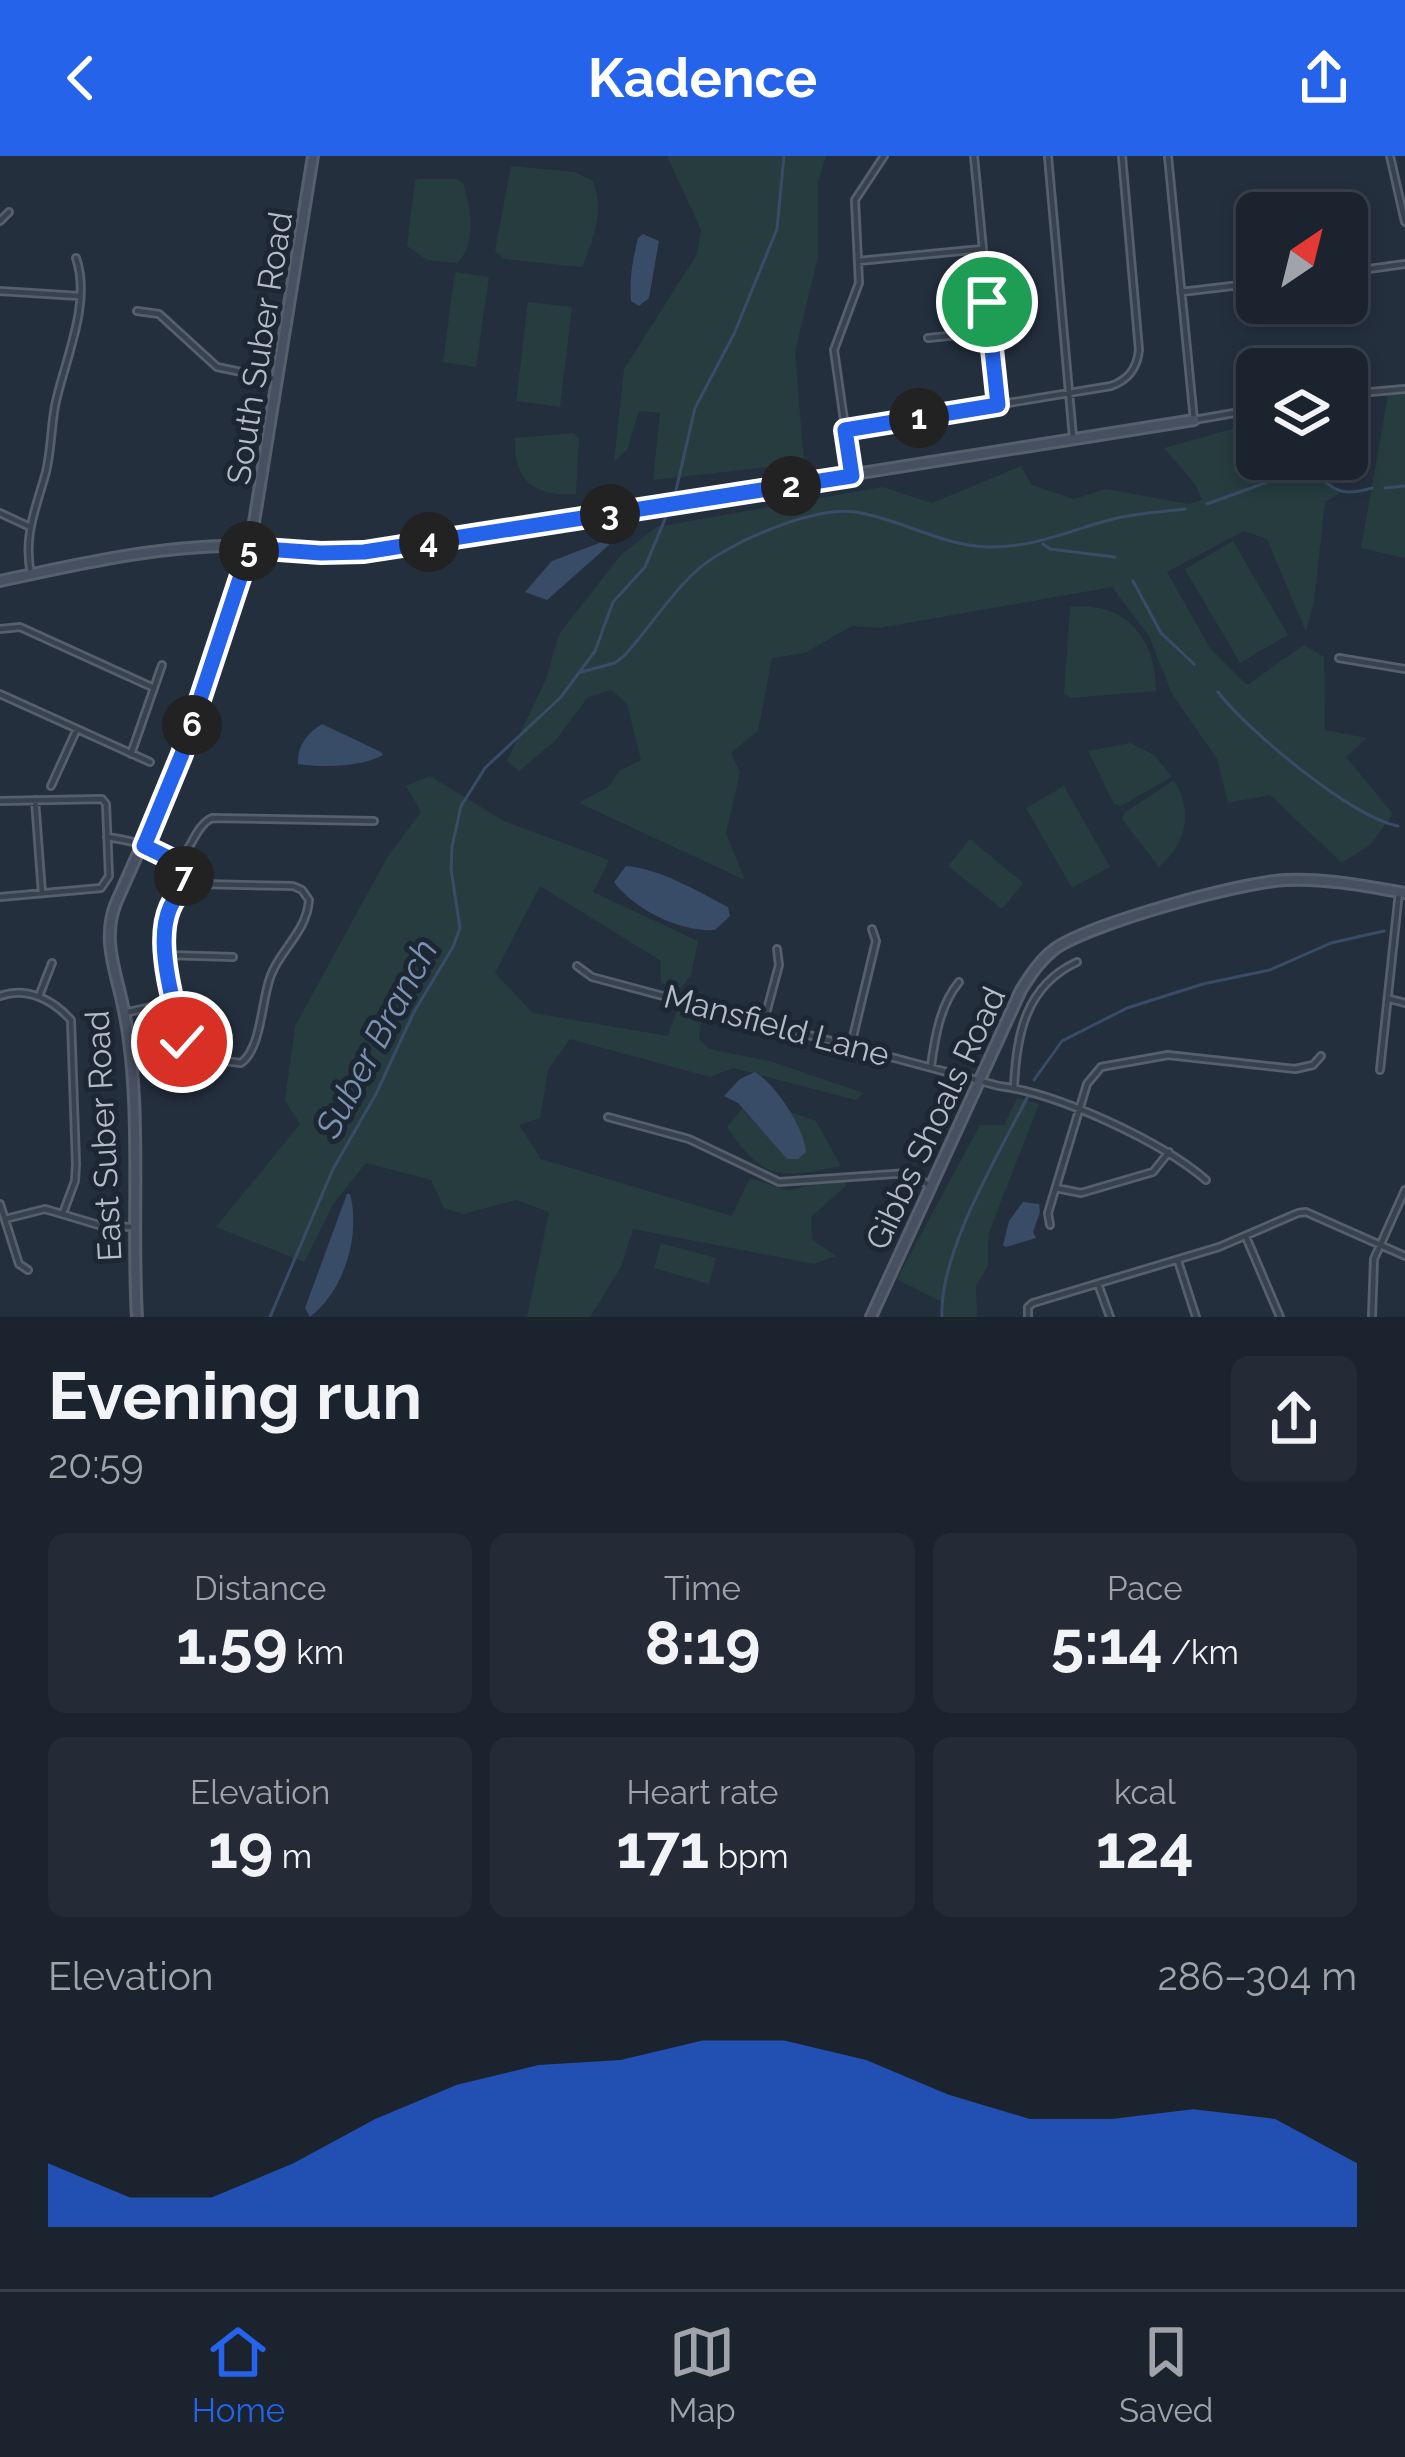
<!DOCTYPE html>
<meta charset="utf-8">
<style>
body{margin:0;font-family:Raleway,sans-serif;background:#242b36;color:#f1f3f6;height:100vh;display:flex;flex-direction:column;font-size:45px;white-space:nowrap}
*{box-sizing:border-box;margin:0}
p{font-size:39px;color:#a0a4aa}
.icon{flex:none;width:66px;height:66px;fill:none;stroke:currentColor;stroke-width:2;stroke-linecap:round;stroke-linejoin:round}
.map{position:relative;height:1161px;overflow:hidden}
.drawer{display:flex;flex-direction:column;background:#1b232e;flex:1}
.drawer>*{flex:none}
.needle{width:78px;rotate:35deg}
.fabs{position:absolute;left:1236px;top:36px;display:grid;gap:24px}
.fabs a{display:grid;place-items:center;width:132px;height:132px;border-radius:18px;background:#1b232e;box-shadow:0 6px 18px #0003,0 0 0 3px #39404a;font-size:60px}
.pin{position:absolute;display:grid;place-items:center;width:102px;height:102px;color:#fff;margin:-51px;border:6px solid #fff;border-radius:50%;box-shadow:0 3px 12px #0007}
.km{position:absolute;width:60px;height:60px;margin:-30px;border-radius:50%;background:#222;color:#fff;font-size:33px;line-height:60px;text-align:center}
.round{display:grid;place-items:center;flex:none;width:126px;height:126px;border-radius:18px;background:#242b36}
.head{display:flex;align-items:center;justify-content:space-between;height:204px;padding:0 48px}
h1{font-size:66px;font-weight:700;line-height:90px}
.metrics{display:grid;grid-template-columns:repeat(3,1fr);gap:18px;height:204px;padding:12px 48px}
.metrics div{display:grid;align-content:center;border-radius:18px;background:#242b36;text-align:center}
.metrics b{font-size:60px;font-weight:700}
.metrics small{font-size:33px;font-weight:400}
.metrics p{font-size:33px}
.chart{height:336px;padding:24px 48px}
.chart p{display:flex;justify-content:space-between}
.chart svg{width:100%;height:216px;margin-top:12px;fill:#2563eb;opacity:.7}
header{display:flex;justify-content:space-between;align-items:center;height:156px;padding:0 48px;background:#2563eb;color:#fff;font-size:54px;font-weight:700}
.tabs{display:flex;justify-content:space-around;align-items:center;height:168px;border-top:3px solid #39404a;background:#1b232e;font-size:33px;color:#a0a4aa}
.tabs a{display:grid;justify-items:center;gap:6px}
.tabs .on{color:#2563eb}
.map>svg:first-child{display:block}
</style>
<header><svg class="icon" aria-label="back" viewBox="0 0 24 24"><path d="M15 5l-7 7 7 7"/></svg>Kadence<svg class="icon" aria-label="share" viewBox="0 0 24 24"><path d="M12 15V3M7 8l5-5 5 5M5 13v7h14v-7"/></svg></header>
<div class="map">
<svg width="1405" height="1161" viewBox="0 0 1405 1161">
<rect width="100%" height="100%" fill="#242f3e"/>
<path fill="#263c3f" d="M667,0h159l-8,26v75l-23,95 9,111 -151,17 7,-67 -21,-2 -12,39 -13,11 10,-92 73,-115 4,-24z
M511,10l64,6 18,9c12,31 0,57 -11,86l-78,-8 -9,-8z
M418,23h39l6,4c8,24 14,61 -6,80l-30,-3 -20,-14 8,-65z
M455,116l34,5 -13,90 -33,-5z
M528,146l44,5 -12,100 -44,-6z
M1405,238v164l-44,-10 27,-153z
M1257,266v37h68l4,21 10,14 -14,8 -11,99 -8,31 -39,-93 -23,-8 -77,41 43,76 37,37 57,-40 20,12 1,73 42,8 -21,19 47,57 -23,31 -28,18 -72,-68 -42,8 -11,-44 -45,-65 -23,-58 -37,-49 -233,41 -27,-2 -47,27 -33,5 -14,73 -27,22 9,19 -14,61 19,47 -166,-77 30,-17 10,-15 22,-11 -14,-56 -16,-14 -23,7 -33,44 -36,30 -12,-10 39,-82 13,-45 62,-79 35,-28 227,-40 49,16 89,-37 11,19 42,14 32,-10 82,15 14,-4 -7,-16 -31,-36z
M574,277l5,6 -3,55c-41,3 -63,-13 -61,-56z
M1233,385l55,94 -48,28 -55,-94z
M1070,451c55,-7 87,33 86,84l-85,7 -7,-4z
M1130,587l24,12 18,22 -51,29 -7,-2 -26,-53z
M430,620l74,45 105,39 -16,32 105,49 -7,34 -11,14 -19,-6v-22l-121,-75 -45,87 38,40 135,23 9,-25 24,6 -2,22 10,10 60,12 95,32 -9,7 -122,-32 -23,9 -140,-38 -22,31 -8,48 -21,7 22,34 191,57 18,-38 39,13 58,-17 -1,12 -35,31 1,22 24,17 -22,8 -181,-35 -12,38 -31,50h-63l22,-105 -33,-12 -53,14 -19,-6 -13,-28 -65,-17 -33,41 -29,58 -88,-35 84,-103 -15,-23 10,-75 93,-170 33,-44 -15,-26z
M1174,624c19,32 13,63 -15,87l-37,-48 2,-6z
M1064,630l46,81 -38,21 -46,-80z
M970,683l53,44 -21,26 -54,-43z
M1017,942l22,6 -51,131v31l-12,20 1,31h-34l1,-14 -47,-24 83,-154h24z
M742,953l45,48 16,-7 -15,-39 28,10 25,45c-61,13 -78,15 -114,-39z
M661,1087l55,15 -7,26 -55,-16z"/>
<path fill="#394c67" d="M643,78l16,7 -10,57 -10,8 -8,-5c-2,-22 2,-43 7,-63z
M607,384l2,5 -62,55 -22,-8 27,-31z
M322,568l59,28 2,3c-21,12 -61,13 -85,9 -1,-18 9,-31 24,-40z
M626,710c35,3 71,25 102,41l2,9 -15,14c-35,2 -80,-20 -101,-48z
M755,916c21,13 49,55 51,80l-8,7h-11l-49,-56 -14,-7 16,-17z
M347,1038h3c11,41 -6,97 -40,123l-5,-9z
M1023,1046l16,2 1,8 -7,20 3,6 -30,9 -3,-2 6,-24z"/>
<g fill="none" stroke-linecap="round" stroke-linejoin="round">
<path stroke="#394c67" stroke-width="3" d="M1385,332l20,-2
M674,343l21,-91 39,-74 43,-105 7,-73
M1207,348l102,-37c25,22 28,31 63,21
M1043,388l7,5 65,8
M1133,425l28,52 33,31
M581,516l34,-9 9,-7c25,-27 44,-59 71,-84 31,-29 118,-66 161,-60 45,7 86,34 132,35 46,1 82,-17 125,-28 23,-6 48,-7 72,-10
M1218,536c28,37 134,126 180,134
M1034,924l28,-39 65,-33 76,-24 67,-14 61,-27 53,-12
M270,1161l63,-148 43,-75 38,-82 39,-65 7,-19 -9,-59 1,-22 9,-41 24,-38 76,-71 34,-46 18,-49 32,-35 25,-60
M942,1161c-3,-64 56,-162 85,-219"/>
<defs>
<path id="street" d="M974,0l24,249
M1048,0l25,281
M1168,0l26,264 63,-11
M1390,0l15,66
M0,65l9,-9
M858,105l124,-12
M1347,116l58,-8
M0,135l79,5
M1181,136l76,-9
M137,155l22,3 58,53 58,12
M928,182l60,-6
M1347,238l58,-5
M845,274l266,-44c17,-6 26,-17 28,-36l-17,-194
M852,320l-18,-126 25,-67 -4,-83 29,-44
M0,357l28,13
M31,418c-8,-38 5,-66 15,-102 5,-21 5,-44 9,-66 9,-45 37,-102 21,-148
M0,473l20,-2 134,61
M1339,502l66,11
M0,538l150,68
M131,598l31,-89
M51,630l26,-57
M35,644l7,93
M0,645l102,-2 4,5 3,72 -8,12 -101,9
M107,681c36,5 66,14 81,49
M177,706c15,-12 18,-36 35,-44l162,3
M199,728l94,2 9,4 7,10c-2,31 -28,49 -38,75 -10,25 -9,73 -30,88l-49,-6 -10,-15c-7,-41 -44,-147 17,-158z
M167,799l66,2
M577,810l15,11 407,109c59,7 163,56 207,94
M0,840c27,-10 53,4 71,24l5,144 -1,17 -12,32
M39,840l13,-33
M1390,843l15,4
M124,857l51,-11
M764,865l15,-56 -2,-16
M851,889l25,-104 -4,-12
M931,910c4,-29 9,-61 28,-84
M1380,914l19,-178
M1014,932c2,-52 11,-102 63,-126
M608,961l81,22 90,43 129,-9 21,12
M1056,1032l25,5 72,-21 16,-20
M0,1048l19,60 9,6
M5,1063l40,-10 57,17 32,1
M1050,1069l-2,-12 39,-129 14,-17 67,-12 127,14 18,-4 8,-9
M1246,1081l34,80
M1178,1105l18,56
M1098,1128l12,33
M1028,1161v-10l5,-4 186,-56 79,-34 8,-1 99,44
M1372,1161l2,-58 31,-69"/>
<path id="secondary" d="M0,425c73,-16 148,-33 223,-35 48,-1 94,9 142,6l829,-132
M137,1161c-6,-97 6,-213 -13,-306 -7,-37 -23,-71 -8,-108l66,-149 68,-207 63,-391
M871,1161l150,-327c10,-16 20,-31 35,-42 37,-25 185,-66 230,-68 39,-2 80,6 119,13"/>
</defs>
<use href="#street" stroke="#565f6c" stroke-width="10"/>
<use href="#secondary" stroke="#565f6c" stroke-width="14"/>
<use href="#street" stroke="#38414e" stroke-width="4.5"/>
<use href="#secondary" stroke="#465061" stroke-width="8"/>
</g>
<g fill="none" stroke-linecap="round" stroke-linejoin="round">
<defs>
<path id="route" d="M182,886c-8,-44 -39,-127 6,-156l-11,-24 -33,-16 38,-92 68,-206 71,5 43,-1 488,-76 -7,-46 153,-25 -11,-103"/>
</defs>
<use href="#route" stroke="#fff" stroke-width="24"/>
<use href="#route" stroke="#2563eb" stroke-width="15"/>
</g>
<g text-anchor="middle" stroke-width="10" stroke-linejoin="round" paint-order="stroke">
<g font-size="33" fill="#b4bcc9" stroke="#1d2633">
<text transform="translate(259 192) rotate(-81)" y="12">South Suber Road</text>
<text transform="translate(777 869) rotate(15)" y="12">Mansfield Lane</text>
<text transform="translate(935 962) rotate(-65)" y="12">Gibbs Shoals Road</text>
<text transform="translate(103 980) rotate(-93)" y="12">East Suber Road</text>
</g>
<g font-size="36" font-style="italic" fill="#7c92b1" stroke="#1d2633">
<text transform="translate(376 882) rotate(-62)" y="13">Suber Branch</text>
</g>
</g>
</svg>
<div class="fabs">
<a><svg class="needle" viewBox="-14 -14 28 28"><path d="M0-13l5 13h-10z" fill="#e53935"/><path d="M0 13l5-13h-10z" fill="#a0a4aa"/></svg></a>
<a><svg class="icon" aria-label="layers" viewBox="0 0 24 24"><path d="M12 4l9 5-9 5-9-5zM3 14l9 5 9-5"/></svg></a>
</div>
<div class="pin" style="left:987px;top:146px;background:#1e9e55"><svg class="icon" aria-label="arrive" viewBox="0 0 24 24"><path d="M6 21V4h12l-3 4 3 4H6"/></svg></div>
<div class="pin" style="left:182px;top:886px;background:#d93025"><svg class="icon" aria-label="check" viewBox="0 0 24 24"><path d="M5 12l5 5 9-10"/></svg></div>
<b class="km" style="left:919px;top:262px">1</b>
<b class="km" style="left:791px;top:330px">2</b>
<b class="km" style="left:610px;top:358px">3</b>
<b class="km" style="left:429px;top:386px">4</b>
<b class="km" style="left:249px;top:395px">5</b>
<b class="km" style="left:192px;top:569px">6</b>
<b class="km" style="left:184px;top:720px">7</b>
</div>
<section class="drawer">
<div class="head"><div><h1>Evening run</h1><p>20:59</p></div><a class="round"><svg class="icon" aria-label="share" viewBox="0 0 24 24"><path d="M12 15V3M7 8l5-5 5 5M5 13v7h14v-7"/></svg></a></div>
<div class="metrics">
<div><p>Distance</p><b>1.59<small> km</small></b></div>
<div><p>Time</p><b>8:19</b></div>
<div><p>Pace</p><b>5:14<small> /km</small></b></div>
</div>
<div class="metrics">
<div><p>Elevation</p><b>19<small> m</small></b></div>
<div><p>Heart rate</p><b>171<small> bpm</small></b></div>
<div><p>kcal</p><b>124</b></div>
</div>
<div class="chart"><p><span>Elevation</span>286–304 m</p>
<svg viewBox="0 0 160 44" preserveAspectRatio="none"><path d="M0 44V31L10 38L20 38L30 31L40 22L50 15L60 11L70 10L80 6L90 6L100 10L110 17L120 22L130 22L140 20L150 22L160 31V44z"/></svg>
</div>
</section>
<nav class="tabs">
<a class="on"><svg class="icon" aria-label="home" viewBox="0 0 24 24"><path d="M3 11l9-7 9 7M6 9v11h12V9"/></svg>Home</a>
<a><svg class="icon" aria-label="map" viewBox="0 0 24 24"><path d="M3 6l6-2 6 2 6-2v14l-6 2-6-2-6 2zM9 4v14M15 6v14"/></svg>Map</a>
<a><svg class="icon" aria-label="saved" viewBox="0 0 24 24"><path d="M7 4h10v16l-5-4-5 4z"/></svg>Saved</a>
</nav>
